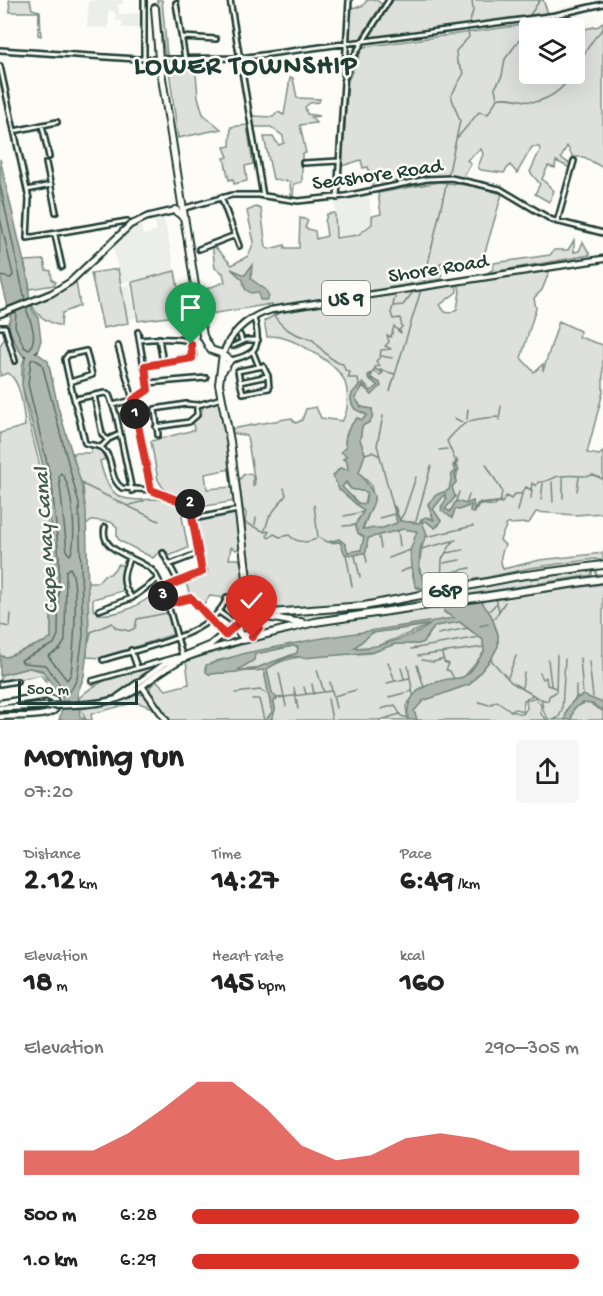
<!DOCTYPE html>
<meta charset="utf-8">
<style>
body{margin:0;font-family:"Gochi Hand",sans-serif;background:#f6f6f6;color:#222;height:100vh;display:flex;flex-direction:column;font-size:22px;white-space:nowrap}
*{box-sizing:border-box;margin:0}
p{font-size:20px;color:#767676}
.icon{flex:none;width:33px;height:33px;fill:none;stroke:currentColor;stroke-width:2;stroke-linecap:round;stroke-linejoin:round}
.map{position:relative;height:720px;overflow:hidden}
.sheet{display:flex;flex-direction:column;background:#fff;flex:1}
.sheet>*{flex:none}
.tools{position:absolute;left:519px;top:18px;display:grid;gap:12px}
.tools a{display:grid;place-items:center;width:66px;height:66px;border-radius:6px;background:#fff;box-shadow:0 6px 24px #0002;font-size:30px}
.scale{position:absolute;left:18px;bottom:15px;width:120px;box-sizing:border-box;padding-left:6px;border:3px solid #1f3d34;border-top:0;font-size:16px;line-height:21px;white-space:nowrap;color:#1f3d34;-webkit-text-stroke:4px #fdfcf7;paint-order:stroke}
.pin{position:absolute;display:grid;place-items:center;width:51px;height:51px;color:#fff;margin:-62px -26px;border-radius:50% 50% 50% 0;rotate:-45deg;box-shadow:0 0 6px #0007}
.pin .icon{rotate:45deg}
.km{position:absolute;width:30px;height:30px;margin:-15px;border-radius:50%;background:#222;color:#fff;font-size:16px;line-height:30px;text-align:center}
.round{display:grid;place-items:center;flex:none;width:63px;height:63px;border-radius:6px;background:#f6f6f6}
.head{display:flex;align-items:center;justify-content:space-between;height:102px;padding:0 24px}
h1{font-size:33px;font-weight:700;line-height:45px}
.metrics{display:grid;grid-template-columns:repeat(3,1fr);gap:9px;height:102px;padding:6px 24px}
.metrics div{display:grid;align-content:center}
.metrics b{font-size:30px;font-weight:700}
.metrics small{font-size:16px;font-weight:400}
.metrics p{font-size:16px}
.chart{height:168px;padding:12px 24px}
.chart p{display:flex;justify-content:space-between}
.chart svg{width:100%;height:108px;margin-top:6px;fill:#d93025;opacity:.7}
ul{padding:0 24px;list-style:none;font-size:20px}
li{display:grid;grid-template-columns:96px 72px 1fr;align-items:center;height:45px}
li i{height:15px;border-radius:8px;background:#d93025}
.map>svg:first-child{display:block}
</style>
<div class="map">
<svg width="603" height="720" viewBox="0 0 603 720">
<rect width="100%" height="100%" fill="#fdfcf7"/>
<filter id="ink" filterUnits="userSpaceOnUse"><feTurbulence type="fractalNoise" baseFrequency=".0167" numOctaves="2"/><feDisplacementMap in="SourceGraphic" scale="12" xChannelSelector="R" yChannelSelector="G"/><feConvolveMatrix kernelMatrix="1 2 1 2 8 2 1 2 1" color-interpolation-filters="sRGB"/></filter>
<g filter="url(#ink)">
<path fill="#eceee9" d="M101,0h22v4h-5l1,10 24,-1v15h-21v-8l-6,1v-7l-7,-5 -1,19 -21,-1 2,-26z
M369,195l3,29 -14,11 -22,3 -1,-36z
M164,218l11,53 -54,12 -8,-38 28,-21 2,11 14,-4 -3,-11z
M130,284l6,34 -8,2 -6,-34z"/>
<path fill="#dde0db" stroke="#7e8e88" stroke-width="1.5" d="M9,0h21l2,9 8,2 1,25 -3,-1 1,-23h-29z
M157,0h5l5,55h-2z
M367,0h9l6,4 -23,36 -9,2v-34l13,-2z
M393,0h150l5,13 -180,26z
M566,19l9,9v2l-45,-2v46h44l1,-36 9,-3 1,-6 14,-3 4,-4v146l-19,-11h-11l-6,-11 -6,12 14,9 -1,3 -18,-9 -1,7 -7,-2 -6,13 12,12 -5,11 -14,-8 5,-10 -10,-12 10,-22 -1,-3h-7l-15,26 -7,-8 -6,8 -23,-3 -3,-3 5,-13 -2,-5 -14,11 4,4 -8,13h-44l-46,10 -5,-20 -5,1 -2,-8 -19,6 6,-85 15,-34z
M168,62h27l3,35 5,17 18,15 -43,9z
M290,78h3l4,20 23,1 -1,3 -9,1 -5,4 2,7 13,2 -9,1 5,6 -16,2 6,28 -4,1v28l-8,2 -1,13h-2l-1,-15 -17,-3 -9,-42h9l6,8 5,-2 -1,-7 -12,-9h-17l-1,-11 20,1 5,-5 6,3z
M247,125l6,39 -8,2 2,15 -13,3 -1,-5 -4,1 -5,-22 4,-1 -4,-10 6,-1 1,-19z
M439,182l35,4 28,8 -19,65 -43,4 2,16 -170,28v-3l-68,11 -4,-24 25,-9 -2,-9 -8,-5 -3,-24 20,21 16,-9 6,-14 -7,-31 9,-4 5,2 5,38 3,2 16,-4v3h14l1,-30 8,2 -3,8 10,3 1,8 11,-3 -2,-14 2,-8 8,-1 1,25 22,-3 14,-11v-8l9,-2 -3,-21z
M574,240v12l5,-1 4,-9 7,13 -103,18 6,-4 1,-6 56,-8 4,-5h14z
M44,260l2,10 5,1 1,9 4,2 -2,3 -24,4 -6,-28z
M118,269l10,54 -25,5 -12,-55z
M550,270l-8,20 -8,8 2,10 -15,50 13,14 9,-8v7l16,-50 21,10 -1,6 24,8v47l-16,61 12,2 4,-3v61l-28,2 -39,-3 -7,11 -22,1 -7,16 5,5c-4,9 -6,14 -2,24l37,-9 63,-7v8l-8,-2 -65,9 -92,20 -14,-7c-12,-22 6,-39 -2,-59l4,-1 9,7 4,-3 2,-4 -8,-12 12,-15 1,6 -5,7 11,11 3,-9 4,1 12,-5 -1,5 4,3 5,-9 17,1 2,-3 -21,2 -3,6 -1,-9 -7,3 -10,-3 -6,11 -5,-3 10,-12 -3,-10 4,-5 2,-15h-3l3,-6 -5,4 3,6 -4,4 1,6 -4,9 -13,5 -8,9 6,16 -5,-3 -8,2 -2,4 -19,-2 -5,-15 2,17 -14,5 -20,1 11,-29 -3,-15 -12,-13 6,-19 -5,-13 2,-14c9,-4 12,-6 10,-17l-11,-2 -6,-9 8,-12 9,9 8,-12 -9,-5 1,-5 -4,2v3l10,8 -7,6 -8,-9c-9,7 -17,13 -8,26l12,6 -5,5 -5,-2c-8,9 -14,18 -11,29l-4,4 5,5 -4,3 4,2 1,9 -8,-2 -7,8 6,13 25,22 -7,10 2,13 5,3 -2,13 -14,2 -3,-8 -6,-5 -9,4 10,-1 5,12 10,1 11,-3 2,-14 35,-9 14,2c1,6 -4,11 -5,18 -4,13 0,27 5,39l14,3 -63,12 -108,7c-11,-20 -17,-76 -14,-97l-3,-4 -4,-28 4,-6 7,-2 3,3v11l2,-4 -8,-47 -14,-3 -2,-4 60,-11 5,5 6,-3 4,-11 10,-2 5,11 21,3c8,-11 7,-36 -1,-46 -11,-15 -55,-43 -74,-38l-3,-16 15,-8 177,-30 1,9 -17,13 5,7 5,1 7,-4 3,-17 -2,-10z
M175,271l8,44 -45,6 -6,-39z
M76,282l4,24 -18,7 -1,13c-11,-3 -26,-10 -29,-22z
M9,321l8,26 8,11c-13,19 17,108 21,134 1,12 1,25 2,37l4,3 -1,107 -44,18 -7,-1v-223l25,-7c-2,-15 -3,-44 -17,-53l-8,3v-31l6,-8 -2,-9z
M217,400l1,2 2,-2 11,69 -26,5 2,15 25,-2 3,14 -40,7 -7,-8 -23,-9 -7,-11 -7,-39 43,-11 -1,-7 8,-8 2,-10z
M91,446l10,4 4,9 -5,2c10,44 24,39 65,38l1,-4 19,8 -3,14 6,31 -19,8 -2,-4 -7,-1 -7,7 -33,-17 -3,-4v-10l-6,-5 -18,-2 -7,5 -3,-40 -7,-13 -3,-19h18z
M345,482l6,7 16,3 -3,12h-5l-17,-17z
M230,513h6l4,35 -4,2 -5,-3 -2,12h10l6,13 -1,30 -17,-8 -2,4 -15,-2 -9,11 -11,-12 -5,-15 20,-9 -10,-51z
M119,564l6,3 -2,9 3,14 -33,9v10l5,5c24,2 43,-10 62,-24l14,44 -72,24 -15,-1 -1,-75h12l6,-7 6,-1z
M592,568v7l-147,23 -2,-4 51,-11z
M603,584v119l-26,-7 -10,13 -2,11h-16l-5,-7 -3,-14 -8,-4 -9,5 -1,12 -7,-3 -5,2 12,3 4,-6 -1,-7 9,-4 6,8v9l6,6h-130l-3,-9 9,-11 47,-16 21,-25 7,-13v-12l-7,-19 -13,-14z
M435,595l7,5 -140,20 -31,-5 69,-5z
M445,603v10l9,4 -1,2 -186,30 -51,12 -11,7 4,6 55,-4 8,42 -6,8h-97l-19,-28v-5l7,-6 9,9 23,-6 -3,-23 101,-30z
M459,622l24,18 1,13 -20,24 -44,11 -14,18 2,14h-137l4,-10 -1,-9 3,-2 -5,-6 -5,-24c30,-20 69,-12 103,-16 9,-2 18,-8 27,-9 7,-1 22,3 27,-3 4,-4 7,-10 11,-15z
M430,625l-52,21 -24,2 18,-15z
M293,646l6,2 -2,5 -43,16 -16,1 15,-11 2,-5z
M154,664l1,4c-29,22 -37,32 -76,33v-3c15,-15 35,-22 57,-29 7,-2 12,-1 18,-5z
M29,668l16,4 1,10 -5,-7 -41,8 1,-8z
M140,694l7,2 18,24 -13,-12 -16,-6 -45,12 1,6h-6l-5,-11z
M587,702l16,9v9h-32l3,-12z"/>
<path fill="#aeb8b1" stroke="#75877f" stroke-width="1.5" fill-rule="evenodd" d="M0,159l29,125v10l4,17 5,6 3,23 -4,13 11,8 10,46 23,76 5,27 3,125 -5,41 -6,16 2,24 6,4h-27l3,-11v-16l-6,-3 -14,-20 -13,-2 -29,7v-19l7,1 44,-18 1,-107 -8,-62 -22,-85 3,-27c-7,-10 -16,-22 -16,-37l2,-2 -11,-44z
M252,265l-1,14 15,11 3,7 -3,3h-6l-2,-8 -7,1 -6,-4 -2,-9 -12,-11 14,6z
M372,373l-1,5 9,5 1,3 -9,9 -9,-9 -8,12 6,9 11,2c2,11 -1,13 -10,17l-2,14 5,14 -6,18c23,32 16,23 3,57l21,-1 14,-5 -4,-18 7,16 19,2 6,-6 9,3 -6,-16 8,-9 13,-5 3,-16 4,-3 -3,-4 4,-8 -2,8 4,2 -4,6 1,7 -4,5 3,10 -10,12 5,3 6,-11 10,3 7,-3 1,9 6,-8 4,2 14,-2 -3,4 -16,-2 -6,9 -3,-1 1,-7 -12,5 -4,-1 -3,9 -11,-8 5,-10 -1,-6 -12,15 8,12 -6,7 -9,-7 -4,1 5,12 -7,15 -1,21 5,11 13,6 -3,3c12,19 28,9 47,11l10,14 7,20v11l-7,13 -21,25 -47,17 -9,10 3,9h-9c-4,-27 17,-36 40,-41 5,-1 10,0 15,-2 9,-3 14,-17 21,-25l-1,-12 -23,-18 -25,4 -12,16 -4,2h-24l-22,8 -70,6c-12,-5 -26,4 -36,11l5,24 5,5 -3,3 1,9 -4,10h-5l6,-8 -8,-42 -55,4 -3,-2v-7l40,-12 71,-14 137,-21 -10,-6 -2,-12 -11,-9 -16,-5 -5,-35 7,-20 -14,-2 -35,9 -2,14 -11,3 -10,-1 -5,-12h-12l11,-3 6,5 3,8 13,-2 3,-13 -6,-4 -3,-8 9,-14 -25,-22 -6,-13 7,-8 8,2 -1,-9 -4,-2 4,-3 -6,-4 5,-5c-3,-11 3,-20 11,-29l5,2 5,-5 -12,-6c-9,-13 -1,-19 8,-26l8,8 7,-5 -10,-9zM346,482l5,7 16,3 -2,12 -7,-1 -16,-16zM425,625h5c-16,11 -56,25 -76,23l18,-15zM293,646l5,1 -1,6 -43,16 -16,1 16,-10 1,-6z
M583,695l20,8v8l-11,-7 -10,-1 -8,5 -3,12h-6c1,-13 7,-20 18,-25z"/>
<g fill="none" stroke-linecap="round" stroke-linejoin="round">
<path stroke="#586e66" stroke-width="1.5" d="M0,185l25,115
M0,218l13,57 -2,3 -11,-2
M16,312l-1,14 9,21 5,3c10,-15 1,-27 -3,-43
M34,359l8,5 37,140 4,131 -6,44 -7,13 -10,-7 -14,-20 -23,-2 -2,-3 33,-16 4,-9 1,-77 -7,-74 -24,-100 3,-24z
M61,473c11,8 17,71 9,82l-3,-3 -8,-76z
M70,568c10,14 3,87 1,106l-4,6 -19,-24 12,-7 5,-8 1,-70z"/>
<path stroke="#75877f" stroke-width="1.5" d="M528,18l12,-18
M469,25l4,-14 -1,-11
M497,98l-2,-10 7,-12 3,-17 19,-25 3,-12
M497,99c13,-5 29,6 42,2 37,-11 40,-51 64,-72
M458,137l21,-25 9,2 9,-15
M448,176l12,-55 -9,-25 13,-23 -7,-11 -1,-11 13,-14 -1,-6
M424,281l23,-100
M423,284v-1
M267,304l1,2
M393,305l2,-8
M272,312c9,17 23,23 41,28 6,7 20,24 30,24l2,6 5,2 -2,6h10l1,8
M398,331l3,2 -2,-3
M381,356l11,2
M380,370l15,4
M375,372l5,3 3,-2 -8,-4
M373,373l2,-6 5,-1 -4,-5 4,-4 1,-7 10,-1 -6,-3 4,-4 -2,-7 4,2 3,-11 4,5 4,-4 -2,-9 -7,1 -2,-6 2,-7 10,-1 10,-13 7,-3
M390,391l31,-101
M383,416l-6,29 16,61
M454,418l8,4
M467,419l1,-10
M499,420l2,-14
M439,450l8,-1
M365,454l7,-2 8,4
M455,460l-8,-19c19,-23 24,-22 53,-24
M486,464l16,27 -2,12
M588,476l5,-1 10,4
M552,482l1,20
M82,484l77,37
M577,491l2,-14
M531,498l1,-8
M563,498v-21
M541,500l2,-17
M456,501l3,-9
M498,502l4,1 4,-7 5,3 4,-5h6l5,-7 5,3 1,-7 4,3 2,-4c8,0 11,-2 18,-5 10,-3 20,-1 30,-1
M466,504l3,-9
M314,505l4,32 10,5
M127,506l17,-5
M518,511l4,-17
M344,516l19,-4
M379,518l15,-4
M399,521l5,-8 12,-36
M416,521l15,-55
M246,523l19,9 4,-1 -2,5 2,2 5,-4 6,3 9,-2c7,8 22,9 29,2
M255,525l1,-7
M343,526l12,-1
M265,530l4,-13 17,-22 -2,-7
M398,531l2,15
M379,537l2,11
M426,537l47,-11
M421,549l35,-9
M365,553l2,9
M446,553l17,-3
M346,554l6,32
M355,556l5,21
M389,558l21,-8
M444,563l16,-3
M596,569v7
M400,572l10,-4
M443,574l27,-6
M441,586l1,-27 11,-18
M437,587l43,-9
M496,598l3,13
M489,611l7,-7
M494,619l11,-17
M0,625l10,2 1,-13
M480,626l8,-2
M438,634l30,-6
M89,641l2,-9 21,-9 4,5 13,3 6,-3 2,-9 30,-6
M411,649l68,-12
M442,654l2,8 5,2 -3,6 4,1 4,8
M602,655l1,5
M418,656l66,-9
M580,658l3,37
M422,660l11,2 11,-3
M491,660l20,22 22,13
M548,660l3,25
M589,661l4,36
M388,662l7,19
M417,665l7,22
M408,666l5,29
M401,668l3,10
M317,670l7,22
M279,673l7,33
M540,673l3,6 3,-2 1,8 9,3
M508,677l8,-21
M330,682l6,26
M387,683l22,-5
M312,684l2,10
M576,685v12
M304,687l2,7
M294,688l4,21
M522,688l2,-15
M235,693l25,-3 9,5
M334,696l22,-6
M389,697l23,-6
M277,698l55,-7
M252,699h7l5,21
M328,699l4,21
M541,699l7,2 1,-5 7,-4 1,-37
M479,702l10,3 8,-4 13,9
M381,709l14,-4 6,11 7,2
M380,720l20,-6
M554,720l5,-3 3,-7 3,-51"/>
<defs>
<path id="minor" d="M144,0v58
M230,0l33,196
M176,3l9,56
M182,37l34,2
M0,50l136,9 104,-1 316,-43 47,-11
M0,66l29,133 -2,39 100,-17
M345,77l5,-15 39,-62
M42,125l7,32
M14,131l43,-9
M46,163l10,49
M303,163l36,-2
M27,190l24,-5
M221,197l18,49
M337,198l12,-198
M185,208l47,-13h26l40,6 47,-5 82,-17 24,-1 49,11 52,31 51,13
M557,222l17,-61
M55,235l7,32
M199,249l34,-13
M0,327h5l10,34
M240,335l2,6
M159,338l4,25
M140,340c8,-1 43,-3 49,2 3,2 4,10 5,14l-49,10
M118,346l15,54 18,90
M233,346l13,-6h12
M253,352l6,15
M231,360c28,-6 30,-16 23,-42
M263,366l5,10 -28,6 -2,-11z
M70,382l22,-7 -6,-24 -18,4 -3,4c5,28 14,56 20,84 6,3 13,1 18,6 12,11 5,29 19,39l30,2 37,13 13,69
M240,382l3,11 26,-5 -1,-12
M148,383l58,-5
M94,395l8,39 5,6
M75,399l30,-6 4,2 7,19 16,77
M113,405l23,-6 12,-9 -10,-58
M156,427l33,-5 8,-7v-10
M158,435l-3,-26 31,-5 12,1 24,-7
M101,447l8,-8 11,-5
M193,519l45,-9
M105,527c-7,26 35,30 48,44 12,14 23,64 29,84
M163,553l15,28
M130,557c-7,15 -10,27 2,41
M171,564l26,-10
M161,589l43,-18
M225,602l14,7
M166,604l24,-7 34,38
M99,610l33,-12 26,-19
M219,612l13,9
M131,650l6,17
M103,660c36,-12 111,-23 124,-63
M92,681l85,-24
M0,684l17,-3"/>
<path id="major" d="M0,314l52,-21 18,-11 60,-57 17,-8 30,-7
M223,354c8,-22 25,-37 48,-44l332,-51
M253,636l5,-7v-9
M142,686l24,34
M118,697l48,-34 44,-18 22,-18
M0,703l46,-7 9,4c12,20 -40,15 -55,17
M87,704c55,-4 53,-24 96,-45 19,-9 42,-13 62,-20
M0,708l52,-2"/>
<path id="highway" d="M155,8l4,51 44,277 8,14 12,4
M175,210l8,7
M220,353l10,7 -9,13
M223,354l-4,30 11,57 18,145 -1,23 -15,18
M251,596l4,18c1,8 3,15 -4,20l-9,2 -4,-5 1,-7 14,-7c18,-2 32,5 48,5
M257,614l107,-8 155,-30 84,-11
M243,640l72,-18 288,-43"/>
</defs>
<use href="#minor" stroke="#1f3d34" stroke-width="8"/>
<use href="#major" stroke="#1f3d34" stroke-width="9"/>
<use href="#highway" stroke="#1f3d34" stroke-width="10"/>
<use href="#minor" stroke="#fdfcf7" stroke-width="3"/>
<use href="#major" stroke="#fdfcf7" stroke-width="4.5"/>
<use href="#highway" stroke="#fdfcf7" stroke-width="6"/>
<path stroke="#1f3d34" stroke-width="1.5" stroke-dasharray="9 4.5" stroke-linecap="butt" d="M35,352l4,-1
M24,357l2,-1"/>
<defs>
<path id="major-bridge" d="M52,706l35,-2"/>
</defs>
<use href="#major-bridge" stroke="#1f3d34" stroke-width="9" stroke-linecap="butt"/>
<use href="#major-bridge" stroke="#fdfcf7" stroke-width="4.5"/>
</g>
</g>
<g fill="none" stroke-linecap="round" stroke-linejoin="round" filter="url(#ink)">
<defs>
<path id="route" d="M191,344l1,14 -47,8 3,24 -15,10 18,90 39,15 12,67 -41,17 5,15 25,-6 34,37 15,-14 17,-7 2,14 -7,9"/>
</defs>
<use href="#route" stroke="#fff" stroke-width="12"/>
<use href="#route" stroke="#d93025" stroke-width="8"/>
</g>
<g text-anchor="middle" stroke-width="5" stroke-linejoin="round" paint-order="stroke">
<g fill="#fdfcf7" stroke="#62766e" stroke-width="1.5">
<rect x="322" y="281" width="48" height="34" rx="4.5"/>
<rect x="422.5" y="573" width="45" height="34" rx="4.5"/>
</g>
<g font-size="20" font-weight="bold" fill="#1f3d34">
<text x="346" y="305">US 9</text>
<text x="445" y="597">GSP</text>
</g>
<g font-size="21" fill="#1f3d34" stroke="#fdfcf7">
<text transform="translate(377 173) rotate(-8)" y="7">Seashore Road</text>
<text transform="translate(438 267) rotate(-9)" y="7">Shore Road</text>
</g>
<g font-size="22" font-style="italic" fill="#435c53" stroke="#fdfcf7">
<text transform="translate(44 541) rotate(-94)" y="8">Cape May Canal</text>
</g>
<g font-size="27" font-weight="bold" letter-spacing="1.5" fill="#1f3d34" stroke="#fdfcf7">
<text x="246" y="73">LOWER TOWNSHIP</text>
</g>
</g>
</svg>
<div class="tools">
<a><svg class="icon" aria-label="layers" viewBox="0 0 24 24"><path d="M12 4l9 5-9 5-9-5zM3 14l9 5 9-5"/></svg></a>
</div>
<div class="scale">500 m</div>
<div class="pin" style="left:191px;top:344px;background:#1e9e55"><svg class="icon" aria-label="arrive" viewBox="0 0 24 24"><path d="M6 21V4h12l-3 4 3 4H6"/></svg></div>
<div class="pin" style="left:252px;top:637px;background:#d93025"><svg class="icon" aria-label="check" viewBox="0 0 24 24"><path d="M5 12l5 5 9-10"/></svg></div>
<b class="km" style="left:135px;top:414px">1</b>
<b class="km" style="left:190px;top:504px">2</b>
<b class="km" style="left:163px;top:596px">3</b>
</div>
<section class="sheet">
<div class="head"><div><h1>Morning run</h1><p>07:20</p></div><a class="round"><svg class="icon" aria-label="share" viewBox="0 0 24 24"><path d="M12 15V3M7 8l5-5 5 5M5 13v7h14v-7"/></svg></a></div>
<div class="metrics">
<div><p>Distance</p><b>2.12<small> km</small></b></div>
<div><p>Time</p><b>14:27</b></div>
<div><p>Pace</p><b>6:49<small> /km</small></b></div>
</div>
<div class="metrics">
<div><p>Elevation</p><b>18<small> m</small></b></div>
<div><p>Heart rate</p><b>145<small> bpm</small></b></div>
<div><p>kcal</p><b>160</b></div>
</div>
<div class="chart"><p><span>Elevation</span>290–305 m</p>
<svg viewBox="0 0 160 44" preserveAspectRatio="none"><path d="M0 44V34L10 34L20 34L30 27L40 17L50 6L60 6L70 17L80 32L90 38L100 36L110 29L120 27L130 29L140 34L150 34L160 34V44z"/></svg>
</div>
<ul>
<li><b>500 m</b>6:28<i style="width:100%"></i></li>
<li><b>1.0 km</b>6:29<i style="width:100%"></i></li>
</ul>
</section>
